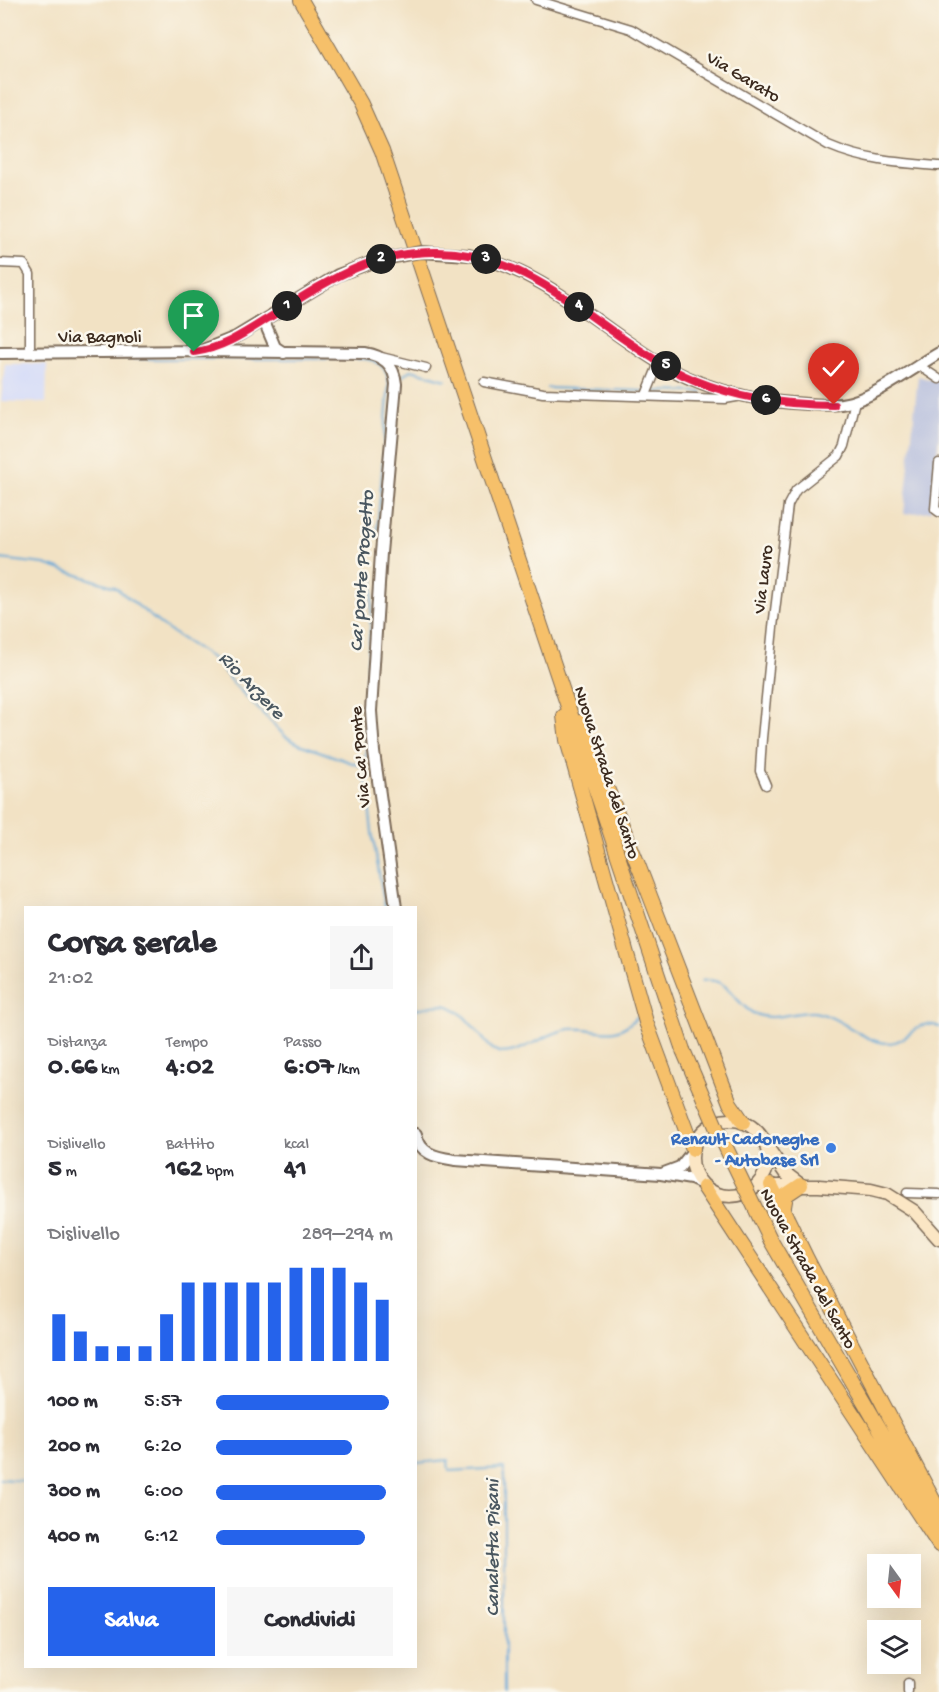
<!DOCTYPE html>
<html lang="it">
<meta charset="utf-8">
<style>
body{margin:0;font-family:"Gochi Hand",sans-serif;background:#f7f7f7;color:#2b2b33;height:100vh;display:flex;flex-direction:column;font-size:22px;white-space:nowrap}
*{box-sizing:border-box;margin:0}
p{font-size:20px;color:#7c7c81}
.icon{flex:none;width:33px;height:33px;fill:none;stroke:currentColor;stroke-width:2;stroke-linecap:round;stroke-linejoin:round}
.map{position:relative;flex:1;overflow:hidden}
.side{position:absolute;left:24px;top:906px;width:393px;height:762px;display:flex;flex-direction:column;background:#fff;border-radius:0px;box-shadow:0 6px 24px #0002}
.side>*{flex:none}
.needle{width:39px;rotate:165deg}
.fabs{position:absolute;left:867px;top:1554px;display:grid;gap:12px}
.fabs a{display:grid;place-items:center;width:54px;height:54px;border-radius:0px;background:#fff;box-shadow:0 6px 24px #0002;font-size:30px}
.pin{position:absolute;display:grid;place-items:center;width:51px;height:51px;color:#fff;margin:-62px -26px;border-radius:50% 50% 50% 0;rotate:-45deg;box-shadow:0 0 6px #0007}
.pin .icon{rotate:45deg}
.km{position:absolute;width:30px;height:30px;margin:-15px;border-radius:50%;background:#222;color:#fff;font-size:16px;line-height:30px;text-align:center}
.round{display:grid;place-items:center;flex:none;width:63px;height:63px;border-radius:0px;background:#f7f7f7}
.head{display:flex;align-items:center;justify-content:space-between;height:102px;padding:0 24px}
h1{font-size:33px;font-weight:800;line-height:45px}
.stats{display:grid;grid-template-columns:repeat(3,1fr);gap:9px;height:102px;padding:6px 24px}
.stats div{display:grid;align-content:center}
.stats b{font-size:26px;font-weight:800}
.stats small{font-size:16px;font-weight:400}
.stats p{font-size:16px}
.chart{height:168px;padding:12px 24px}
.chart p{display:flex;justify-content:space-between}
.chart svg{width:100%;height:108px;margin-top:6px;stroke:#2563eb;stroke-width:6}
.button{display:flex;gap:12px;margin-top:auto;padding:12px 24px}
.button a{flex:1;height:69px;border-radius:0px;background:#2563eb;color:#fff;font-size:24px;font-weight:800;line-height:69px;text-align:center}
.button a+a{background:#f7f7f7;color:#2b2b33}
ul{padding:0 24px;list-style:none;font-size:20px}
li{display:grid;grid-template-columns:96px 72px 1fr;align-items:center;height:45px}
li i{height:15px;border-radius:8px;background:#2563eb}
.map>svg:first-child{display:block}
</style>
<div class="map">
<svg width="939" height="1692" viewBox="0 0 939 1692">
<rect width="100%" height="100%" fill="#fbf7ec"/>
<filter id="ink" filterUnits="userSpaceOnUse"><feTurbulence type="fractalNoise" baseFrequency=".0167" numOctaves="2"/><feDisplacementMap in="SourceGraphic" scale="12" xChannelSelector="R" yChannelSelector="G"/><feConvolveMatrix kernelMatrix="1 2 1 2 8 2 1 2 1" color-interpolation-filters="sRGB"/></filter>
<filter id="wash" filterUnits="userSpaceOnUse"><feTurbulence type="fractalNoise" baseFrequency=".008" numOctaves="4" result="noise"/><feDisplacementMap in="SourceGraphic" scale="24" xChannelSelector="R" yChannelSelector="G"/><feGaussianBlur stdDeviation="1.35" result="paint"/><feColorMatrix in="noise" values="0 0 0 0 0 0 0 0 0 0 0 0 0 0 0 0 0 1.4 0 .05"/><feComposite in="paint" operator="in"/></filter>
<g filter="url(#wash)">
<rect width="100%" height="100%" fill="#f2e2c4"/>
<path fill="#d2d9f9" d="M5,364h42l-1,39 -45,-2z"/>
<path fill="#bcc3de" d="M918,376l21,6v54l-8,75 -27,3z"/>
<g fill="none" stroke-linecap="round" stroke-linejoin="round">
<path stroke="#62a7d7" stroke-width="2" d="M51,359h314c14,1 22,10 24,24l-12,151
M403,376l7,-6 5,1 31,9
M547,388l98,3
M651,391l51,1
M0,559l44,5 71,23 50,41 50,32 16,21 55,56 13,7 62,22 4,4 7,62 13,76
M365,770l1,-22 -2,-40 10,-132
M701,981c27,-6 32,21 52,32 21,10 39,-2 60,-1 24,3 41,22 63,29 33,11 35,-26 63,-14
M416,1009c8,-1 18,-4 27,-4 16,1 29,21 39,32 5,6 9,13 17,15 15,5 47,-18 65,-22 30,-7 47,15 73,-13
M416,1463l32,-3 1,11 55,-3v224
M0,1479l26,2"/>
</g>
</g>
<g filter="url(#ink)">
<g fill="none" stroke-linecap="round" stroke-linejoin="round">
<defs>
<path id="minor" d="M536,0l95,29 197,116c37,16 71,18 111,21
M0,263l24,1 6,10v79
M381,357l45,11
M918,365l21,14
M484,382l59,11 182,6 17,-3
M646,395l13,-32
M939,463l-4,46 4,3
M766,785l-6,-14 2,-33 11,-111 15,-122 8,-15 43,-34 5,-10 11,-45
M907,1193l32,1
M908,1692v-9"/>
<path id="tertiary" d="M469,255c76,16 125,68 189,107 39,24 89,38 134,41 20,1 41,4 59,-1 28,-8 62,-34 88,-49
M264,321l11,26 9,6
M201,351l164,2c18,3 29,11 31,31l-15,169 -10,158 3,41 22,156
M0,353l201,-2 35,-14 102,-62 37,-14
M416,1134c4,21 21,23 39,26l206,14 30,5 11,5
M664,1173l16,-6 12,-15"/>
<path id="secondary" d="M692 1158a38 38 0 1 1 76 0a38 38 0 1 1-76 0Z
M768,1148l17,25 16,12
M763,1186h56l52,4 16,4 27,17 25,28"/>
<path id="trunk" d="M301,0l60,104 21,47 301,899
M564,716l3,24 79,282 47,127
M580,722l55,135 95,246 13,19
M771,1185l36,74 132,252
M704,1187l235,358
M783,1212l3,-17 15,-10
M771,1241l168,290"/>
</defs>
<use href="#minor" stroke="#7b6a58" stroke-width="11"/>
<use href="#tertiary" stroke="#7b6a58" stroke-width="14"/>
<use href="#secondary" stroke="#7b6a58" stroke-width="15"/>
<use href="#trunk" stroke="#7b6a58" stroke-width="16"/>
<use href="#minor" stroke="#fff" stroke-width="8"/>
<use href="#tertiary" stroke="#fff" stroke-width="10"/>
<use href="#secondary" stroke="#fbe6c4" stroke-width="12"/>
<use href="#trunk" stroke="#f6c06b" stroke-width="14"/>
<defs>
<path id="tertiary-bridge" d="M375,261l45,-9 49,3"/>
<path id="trunk-bridge" d="M683,1050l34,79 54,112"/>
</defs>
<use href="#tertiary-bridge" stroke="#7b6a58" stroke-width="14" stroke-linecap="butt"/>
<use href="#trunk-bridge" stroke="#7b6a58" stroke-width="16" stroke-linecap="butt"/>
<use href="#tertiary-bridge" stroke="#fff" stroke-width="10"/>
<use href="#trunk-bridge" stroke="#f6c06b" stroke-width="14"/>
</g>
</g>
<g fill="none" stroke-linecap="round" stroke-linejoin="round" filter="url(#ink)">
<defs>
<path id="route" d="M194,352c27,-3 51,-19 73,-33 58,-36 101,-68 171,-67 90,1 149,68 221,110 52,32 114,43 175,43"/>
</defs>
<use href="#route" stroke="#fff" stroke-width="12"/>
<use href="#route" stroke="#e11d48" stroke-width="8"/>
</g>
<circle fill="#3f7fe0" stroke="#fbf7ec" stroke-width="2" cx="831" cy="1148" r="6"/>
<g text-anchor="middle" stroke-width="5" stroke-linejoin="round" paint-order="stroke">
<g font-size="18" fill="#3b2a1e" stroke="#fbf7ec">
<text transform="translate(744 76) rotate(31)" y="6">Via Garato</text>
<text x="100" y="342">Via Bagnoli</text>
<text transform="translate(762 579) rotate(-83)" y="6">Via Lauro</text>
<text transform="translate(359 757) rotate(-95)" y="6">Via Ca' Ponte</text>
<text transform="translate(608 772) rotate(72)" y="6">Nuova Strada del Santo</text>
<text transform="translate(809 1268) rotate(61)" y="6">Nuova Strada del Santo</text>
</g>
<g font-size="18" font-weight="bold" fill="#366cbe" stroke="#fbf7ec" text-anchor="end">
<text x="819" y="1144">Renault Cadoneghe<tspan x="819" dy="21">- Autobase Srl</tspan></text>
</g>
<g font-size="20" font-style="italic" fill="#49565f" stroke="#fbf7ec">
<text transform="translate(360 571) rotate(-86)" y="7">Ca' ponte Progetto</text>
<text transform="translate(253 684) rotate(46)" y="7">Rio Arzere</text>
<text transform="translate(491 1548) rotate(-90)" y="7">Canaletta Pisani</text>
</g>
</g>
</svg>
<div class="fabs">
<a><svg class="needle" viewBox="-14 -14 28 28"><path d="M0-13l5 13h-10z" fill="#e53935"/><path d="M0 13l5-13h-10z" fill="#7c7c81"/></svg></a>
<a><svg class="icon" aria-label="layers" viewBox="0 0 24 24"><path d="M12 4l9 5-9 5-9-5zM3 14l9 5 9-5"/></svg></a>
</div>
<div class="pin" style="left:194px;top:352px;background:#1e9e55"><svg class="icon" aria-label="arrive" viewBox="0 0 24 24"><path d="M6 21V4h12l-3 4 3 4H6"/></svg></div>
<div class="pin" style="left:834px;top:405px;background:#d93025"><svg class="icon" aria-label="check" viewBox="0 0 24 24"><path d="M5 12l5 5 9-10"/></svg></div>
<b class="km" style="left:287px;top:306px">1</b>
<b class="km" style="left:381px;top:259px">2</b>
<b class="km" style="left:486px;top:259px">3</b>
<b class="km" style="left:579px;top:307px">4</b>
<b class="km" style="left:666px;top:366px">5</b>
<b class="km" style="left:766px;top:400px">6</b>
<section class="side">
<div class="head"><div><h1>Corsa serale</h1><p>21:02</p></div><a class="round"><svg class="icon" aria-label="share" viewBox="0 0 24 24"><path d="M12 15V3M7 8l5-5 5 5M5 13v7h14v-7"/></svg></a></div>
<div class="stats">
<div><p>Distanza</p><b>0.66<small> km</small></b></div>
<div><p>Tempo</p><b>4:02</b></div>
<div><p>Passo</p><b>6:07<small> /km</small></b></div>
</div>
<div class="stats">
<div><p>Dislivello</p><b>5<small> m</small></b></div>
<div><p>Battito</p><b>162<small> bpm</small></b></div>
<div><p>kcal</p><b>41</b></div>
</div>
<div class="chart"><p><span>Dislivello</span>289–294 m</p>
<svg viewBox="0 0 160 44" preserveAspectRatio="none"><path d="M5 44V25M15 44V32M25 44V38M35 44V38M45 44V38M55 44V25M65 44V12M75 44V12M85 44V12M95 44V12M105 44V12M115 44V6M125 44V6M135 44V6M145 44V12M155 44V19"/></svg>
</div>
<ul>
<li><b>100 m</b>5:57<i style="width:98%"></i></li>
<li><b>200 m</b>6:20<i style="width:77%"></i></li>
<li><b>300 m</b>6:00<i style="width:96%"></i></li>
<li><b>400 m</b>6:12<i style="width:84%"></i></li>
</ul>
<div class="button"><a>Salva</a><a>Condividi</a></div>
</section>
</div>
